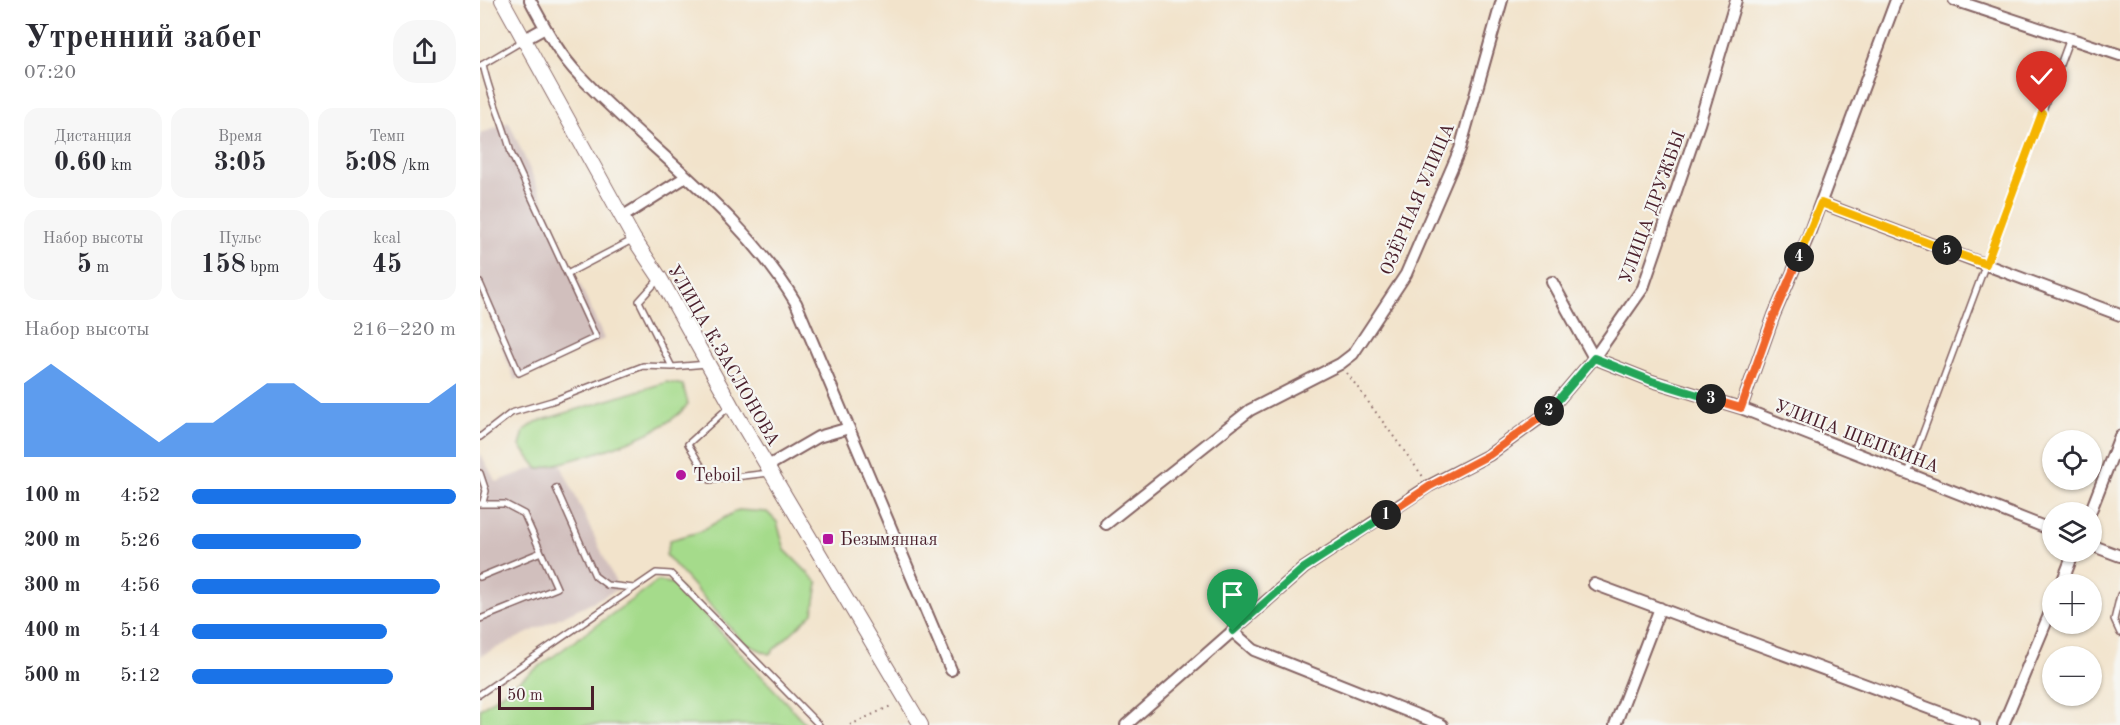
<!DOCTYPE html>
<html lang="ru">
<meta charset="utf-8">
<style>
body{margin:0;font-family:"Old Standard TT",serif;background:#f7f7f7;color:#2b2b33;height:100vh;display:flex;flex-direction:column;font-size:22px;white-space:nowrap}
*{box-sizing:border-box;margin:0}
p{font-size:20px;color:#7c7c81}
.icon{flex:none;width:33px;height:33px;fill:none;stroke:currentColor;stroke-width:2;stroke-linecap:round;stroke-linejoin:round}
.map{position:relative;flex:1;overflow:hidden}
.drawer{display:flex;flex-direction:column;background:#fff;width:480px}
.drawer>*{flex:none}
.buttons{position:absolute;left:1562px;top:430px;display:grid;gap:12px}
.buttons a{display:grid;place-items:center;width:60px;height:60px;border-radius:50%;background:#fff;box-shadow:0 2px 4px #0004;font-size:30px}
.scale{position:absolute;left:18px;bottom:15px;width:96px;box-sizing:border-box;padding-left:6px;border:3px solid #4a1f2b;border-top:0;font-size:16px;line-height:21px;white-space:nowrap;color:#4a1f2b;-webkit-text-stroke:4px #f6f6f2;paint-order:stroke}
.pin{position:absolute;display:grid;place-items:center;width:51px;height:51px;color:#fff;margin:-62px -26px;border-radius:50% 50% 50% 0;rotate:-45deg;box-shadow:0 0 6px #0007}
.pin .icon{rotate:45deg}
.km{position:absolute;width:30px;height:30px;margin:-15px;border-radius:50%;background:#222;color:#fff;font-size:16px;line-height:30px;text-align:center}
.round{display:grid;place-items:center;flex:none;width:63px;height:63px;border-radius:24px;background:#f7f7f7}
.head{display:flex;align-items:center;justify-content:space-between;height:102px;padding:0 24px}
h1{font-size:33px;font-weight:700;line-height:45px}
.metrics{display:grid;grid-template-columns:repeat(3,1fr);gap:9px;height:102px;padding:6px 24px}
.metrics div{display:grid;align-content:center;border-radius:15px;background:#f7f7f7;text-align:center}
.metrics b{font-size:26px;font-weight:700}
.metrics small{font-size:16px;font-weight:400}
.metrics p{font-size:16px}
.chart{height:168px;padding:12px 24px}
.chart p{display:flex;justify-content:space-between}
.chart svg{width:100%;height:108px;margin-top:6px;fill:#1a73e8;opacity:.7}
ul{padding:0 24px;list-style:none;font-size:20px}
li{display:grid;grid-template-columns:96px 72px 1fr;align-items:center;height:45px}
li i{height:15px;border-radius:8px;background:#1a73e8}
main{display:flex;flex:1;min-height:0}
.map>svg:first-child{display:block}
</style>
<main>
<section class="drawer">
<div class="head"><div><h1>Утренний забег</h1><p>07:20</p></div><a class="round"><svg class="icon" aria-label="share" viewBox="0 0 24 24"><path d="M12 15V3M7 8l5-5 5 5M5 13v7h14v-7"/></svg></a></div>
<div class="metrics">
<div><p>Дистанция</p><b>0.60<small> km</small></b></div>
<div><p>Время</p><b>3:05</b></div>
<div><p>Темп</p><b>5:08<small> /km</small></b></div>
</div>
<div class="metrics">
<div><p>Набор высоты</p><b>5<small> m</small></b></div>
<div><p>Пульс</p><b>158<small> bpm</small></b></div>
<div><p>kcal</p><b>45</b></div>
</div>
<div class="chart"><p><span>Набор высоты</span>216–220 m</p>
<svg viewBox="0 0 160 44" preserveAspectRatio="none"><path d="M0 44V14L10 6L20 14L30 22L40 30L50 38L60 30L70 30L80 22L90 14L100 14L110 22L120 22L130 22L140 22L150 22L160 14V44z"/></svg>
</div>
<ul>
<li><b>100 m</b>4:52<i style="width:100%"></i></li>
<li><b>200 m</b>5:26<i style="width:64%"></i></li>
<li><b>300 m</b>4:56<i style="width:94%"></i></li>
<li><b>400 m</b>5:14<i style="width:74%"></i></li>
<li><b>500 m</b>5:12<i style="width:76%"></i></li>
</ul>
</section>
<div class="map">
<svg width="1640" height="725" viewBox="0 0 1640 725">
<rect width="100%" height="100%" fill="#f6f6f2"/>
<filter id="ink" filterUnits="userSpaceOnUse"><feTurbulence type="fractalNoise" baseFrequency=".0167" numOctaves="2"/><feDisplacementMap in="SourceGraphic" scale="12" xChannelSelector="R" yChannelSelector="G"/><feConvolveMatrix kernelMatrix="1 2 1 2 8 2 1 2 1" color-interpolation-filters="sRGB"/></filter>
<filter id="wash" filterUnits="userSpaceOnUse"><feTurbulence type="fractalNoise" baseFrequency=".008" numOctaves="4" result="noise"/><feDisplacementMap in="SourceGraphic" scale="24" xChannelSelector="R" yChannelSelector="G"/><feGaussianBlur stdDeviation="1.35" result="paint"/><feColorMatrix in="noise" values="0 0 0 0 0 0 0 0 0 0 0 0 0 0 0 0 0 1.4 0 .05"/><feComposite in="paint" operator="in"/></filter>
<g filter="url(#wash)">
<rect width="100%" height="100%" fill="#f2e3cb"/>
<path fill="#d1bfbd" d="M29,122l95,217 -89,41 -35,-88v-158z
M0,453l16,29 62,-23 61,130 -139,67z"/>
<path fill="#a5db8b" stroke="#787d5b" stroke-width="1.5" d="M187,382l16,3 5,19c-25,34 -109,54 -150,65l-18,-23 4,-15 12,-9z
M258,510l29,2 10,10 8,28 33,33 -5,30 -44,41 -25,-11 -78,-88 4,-15 29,-8z
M178,581l18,3 131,141h-327v-16z"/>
</g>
<g filter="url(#ink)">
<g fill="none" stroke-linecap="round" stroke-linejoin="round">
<defs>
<path id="service" d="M0,66l44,-26
M87,274l67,-35
M179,279l-20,22 33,66 35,-3
M0,283l39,90 77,-36 -85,-184c-7,-30 -22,-58 -28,-89
M250,406l-42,38 22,36 59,-7
M0,437l31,-24 41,-12 91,-35 29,1
M0,473l6,18 -3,11
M1428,473l162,-435
M76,488l39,88 12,9 27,3
M0,504h25l19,10 33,74 -77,31
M0,577l61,-25
M1640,595l-6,25 6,13
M0,694l176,-121 15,1 148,151"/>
<path id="minor" d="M50,0c14,26 29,55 50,76 72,76 162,136 216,227l155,367
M1474,0l166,55
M45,39l20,-11
M1341,203l299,112
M142,217l59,-37
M1072,282l42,76 58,23 89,27 311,122
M1261,408l33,-93 33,-76 89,-239
M288,466l50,-29 31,-9
M1610,513l30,-77
M626,524l144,-114 90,-46 13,-10 53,-80 54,-125 42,-149
M1611,545l29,11
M1114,584l380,141
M1581,585l13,-33
M752,631l22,19 188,75
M646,725l178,-157 125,-82 60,-31 58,-42 47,-55 49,-70 56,-164 37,-124
M1135,725l45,-117
M1523,725l49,-117"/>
<path id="tertiary" d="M22,0l132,239 26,39 71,127 190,320"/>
</defs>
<use href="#service" stroke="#856463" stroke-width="8"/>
<use href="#minor" stroke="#856463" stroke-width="14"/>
<use href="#tertiary" stroke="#856463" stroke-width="16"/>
<path stroke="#856463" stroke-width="2" stroke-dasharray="1.5 4.5" stroke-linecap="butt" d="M867,373l77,105
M370,725l43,-20"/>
<use href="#service" stroke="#fff" stroke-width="5"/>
<use href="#minor" stroke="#fff" stroke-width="10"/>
<use href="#tertiary" stroke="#fff" stroke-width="14"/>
</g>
</g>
<g fill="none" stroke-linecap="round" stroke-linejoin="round" filter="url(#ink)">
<defs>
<path id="split-1" d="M753,631l71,-63 82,-53"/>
<path id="split-2" d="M906,515l44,-29 59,-31 60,-44"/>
<path id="split-3" d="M1069,411l45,-53 58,23 59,18"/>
<path id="split-4" d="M1231,399l30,9 33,-93 25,-58"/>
<path id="split-5" d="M1319,257l22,-54 126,47"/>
<path id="split-6" d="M1467,250l39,14 56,-151"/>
</defs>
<use href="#split-1" stroke="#fff" stroke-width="12"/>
<use href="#split-2" stroke="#fff" stroke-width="12"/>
<use href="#split-3" stroke="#fff" stroke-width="12"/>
<use href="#split-4" stroke="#fff" stroke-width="12"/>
<use href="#split-5" stroke="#fff" stroke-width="12"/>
<use href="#split-6" stroke="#fff" stroke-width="12"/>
<use href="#split-1" stroke="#22a559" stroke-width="8"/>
<use href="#split-2" stroke="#f0652b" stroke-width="8"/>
<use href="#split-3" stroke="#22a559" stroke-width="8"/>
<use href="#split-4" stroke="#f0652b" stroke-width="8"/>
<use href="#split-5" stroke="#f5b400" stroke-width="8"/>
<use href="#split-6" stroke="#f5b400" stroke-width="8"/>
</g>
<g fill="#b5179e" stroke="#f6f6f2" stroke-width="2">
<circle cx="201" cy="475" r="6"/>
<rect x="342" y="533" width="12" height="12" rx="3"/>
</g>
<g text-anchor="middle" stroke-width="4.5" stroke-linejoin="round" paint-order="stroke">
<g font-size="18" fill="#4a1f2b" stroke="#f6f6f2">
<text transform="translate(937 199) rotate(-67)" y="6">ОЗЁРНАЯ УЛИЦА</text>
<text transform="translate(1172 207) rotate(-70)" y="6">УЛИЦА ДРУЖБЫ</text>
<text transform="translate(244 355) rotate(60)" y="6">УЛИЦА К.ЗАСЛОНОВА</text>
<text transform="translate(1377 436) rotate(21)" y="6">УЛИЦА ЩЕПКИНА</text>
</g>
<g font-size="18" fill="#4a1f2b" stroke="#f6f6f2" text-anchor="start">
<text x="213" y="481">Teboil</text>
<text x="360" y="545">Безымянная</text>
</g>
</g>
</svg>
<div class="buttons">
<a><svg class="icon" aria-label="locate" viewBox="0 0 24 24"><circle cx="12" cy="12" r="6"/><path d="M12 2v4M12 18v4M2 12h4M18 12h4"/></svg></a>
<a><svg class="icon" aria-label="layers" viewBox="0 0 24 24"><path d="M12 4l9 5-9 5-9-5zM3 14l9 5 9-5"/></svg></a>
<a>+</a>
<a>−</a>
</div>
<div class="scale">50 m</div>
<div class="pin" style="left:753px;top:631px;background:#1e9e55"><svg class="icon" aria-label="arrive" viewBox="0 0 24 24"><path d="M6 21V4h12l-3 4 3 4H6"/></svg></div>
<div class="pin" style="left:1562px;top:113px;background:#d93025"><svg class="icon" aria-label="check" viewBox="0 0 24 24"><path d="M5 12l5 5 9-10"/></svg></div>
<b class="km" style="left:906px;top:515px">1</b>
<b class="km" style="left:1069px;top:411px">2</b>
<b class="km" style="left:1231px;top:399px">3</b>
<b class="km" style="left:1319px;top:257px">4</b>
<b class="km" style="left:1467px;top:250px">5</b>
</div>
</main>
